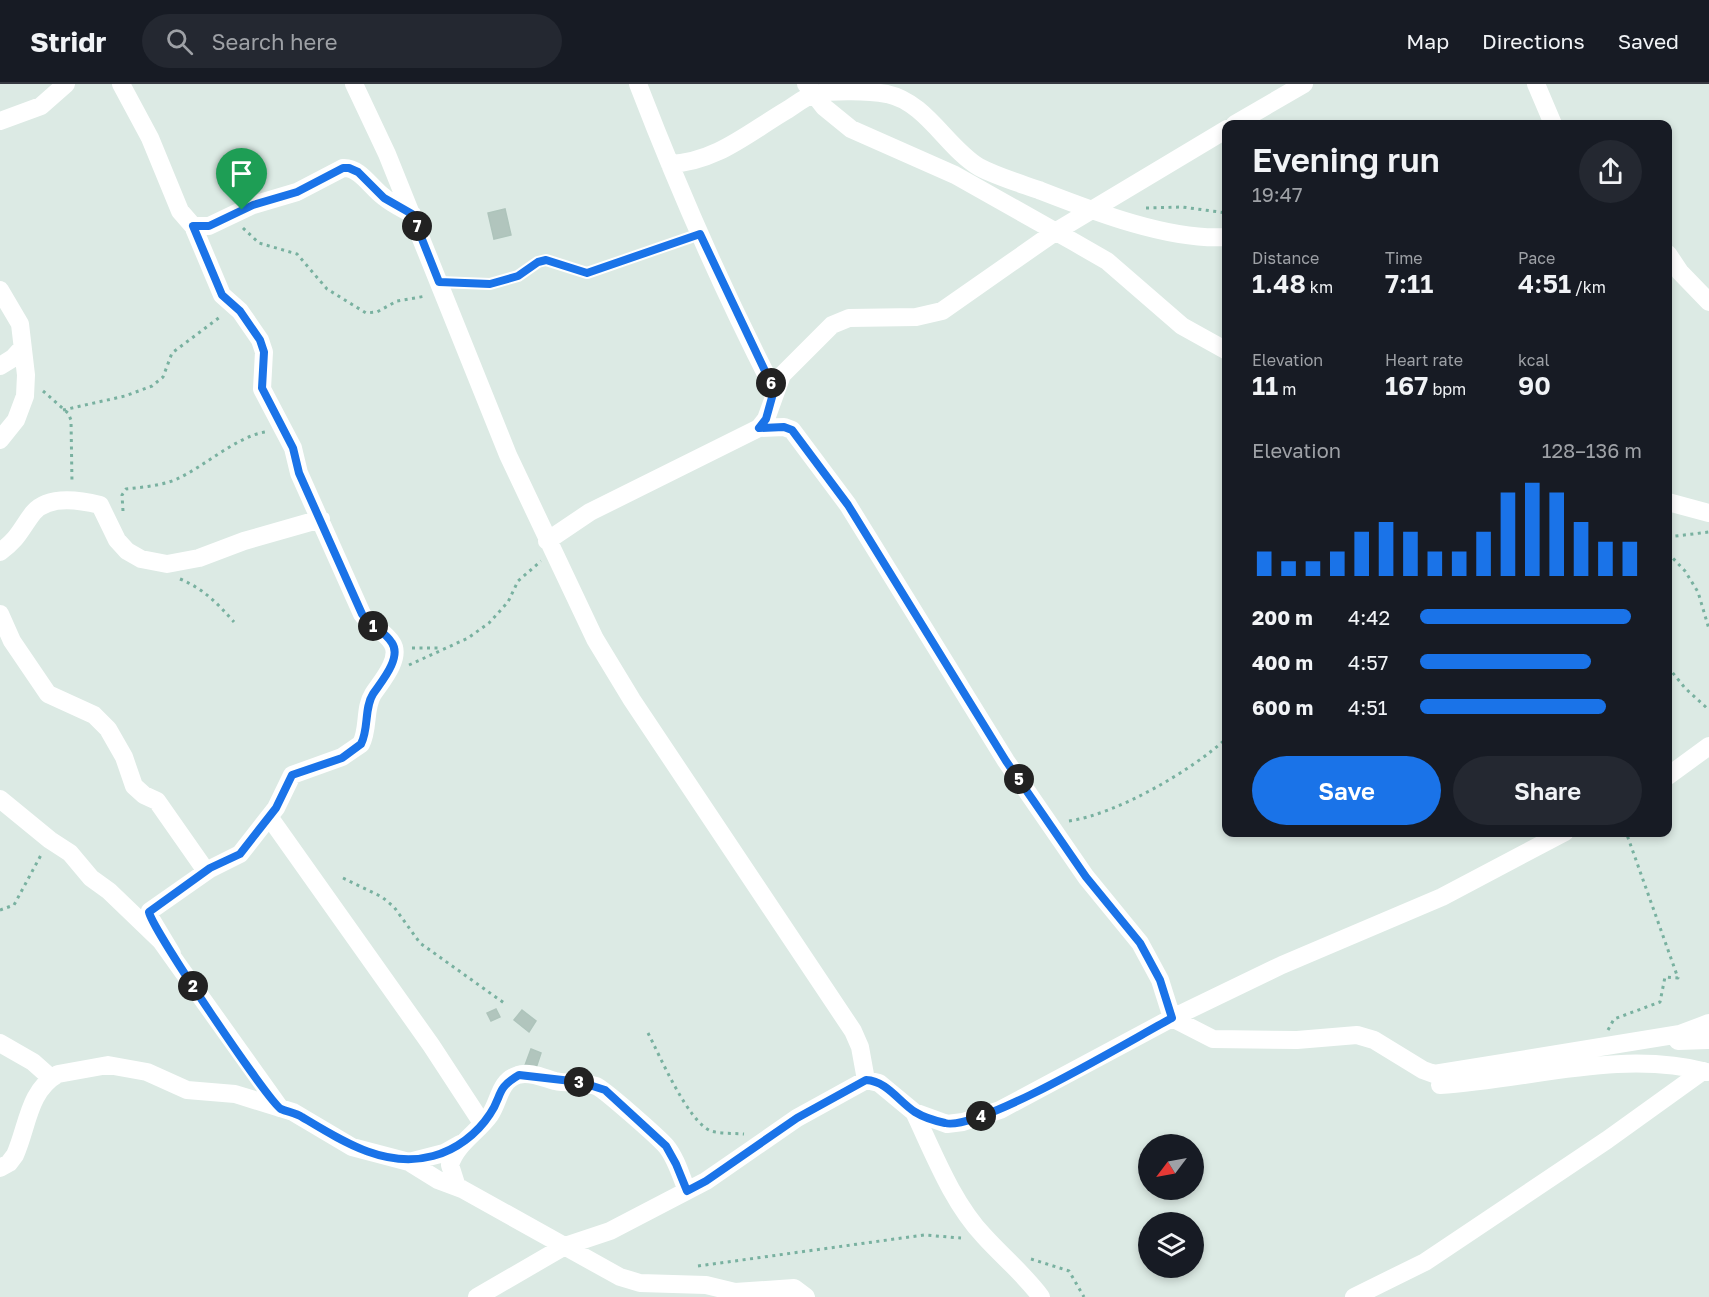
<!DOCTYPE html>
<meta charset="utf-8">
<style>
body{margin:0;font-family:"Golos Text",sans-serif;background:#242831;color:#f1f3f6;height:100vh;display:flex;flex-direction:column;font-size:22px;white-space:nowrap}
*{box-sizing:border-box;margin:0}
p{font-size:20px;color:#9ea1a6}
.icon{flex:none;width:33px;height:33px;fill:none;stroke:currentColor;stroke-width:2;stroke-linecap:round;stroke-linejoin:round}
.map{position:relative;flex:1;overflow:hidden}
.side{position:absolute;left:1222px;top:36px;width:450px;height:717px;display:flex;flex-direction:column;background:#171b24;border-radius:12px;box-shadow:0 3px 9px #0003}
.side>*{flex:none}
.needle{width:39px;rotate:238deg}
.controls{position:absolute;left:1138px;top:1050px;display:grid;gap:12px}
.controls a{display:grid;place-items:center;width:66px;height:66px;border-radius:50%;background:#171b24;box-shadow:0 3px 9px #0003;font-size:30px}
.pin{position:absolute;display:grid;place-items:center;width:51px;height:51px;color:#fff;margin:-62px -26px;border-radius:50% 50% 50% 0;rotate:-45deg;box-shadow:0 0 6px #0007}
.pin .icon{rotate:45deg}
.km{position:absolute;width:30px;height:30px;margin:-15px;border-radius:50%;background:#222;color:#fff;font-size:16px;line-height:30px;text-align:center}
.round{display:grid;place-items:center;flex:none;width:63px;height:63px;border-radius:32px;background:#242831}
.summary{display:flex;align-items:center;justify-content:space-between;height:102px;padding:0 30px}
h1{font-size:33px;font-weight:600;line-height:45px}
.metrics{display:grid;grid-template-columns:repeat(3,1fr);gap:9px;height:102px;padding:6px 30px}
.metrics div{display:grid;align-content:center}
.metrics b{font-size:26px;font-weight:600}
.metrics small{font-size:16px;font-weight:400}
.metrics p{font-size:16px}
.chart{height:168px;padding:12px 30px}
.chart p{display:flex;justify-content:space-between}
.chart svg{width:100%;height:108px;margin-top:6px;stroke:#1a73e8;stroke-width:6}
.action{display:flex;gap:12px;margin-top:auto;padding:12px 30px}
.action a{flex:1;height:69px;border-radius:36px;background:#1a73e8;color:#fff;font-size:24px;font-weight:600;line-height:69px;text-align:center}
.action a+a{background:#242831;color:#f1f3f6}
ul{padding:0 30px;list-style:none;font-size:20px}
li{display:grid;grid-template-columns:96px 72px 1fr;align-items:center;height:45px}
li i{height:15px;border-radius:8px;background:#1a73e8}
header{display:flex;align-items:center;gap:36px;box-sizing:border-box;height:84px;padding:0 30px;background:#171b24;border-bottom:2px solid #363941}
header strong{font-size:28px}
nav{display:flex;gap:33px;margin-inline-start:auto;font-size:21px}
.search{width:420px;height:54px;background:#242831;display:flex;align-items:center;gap:15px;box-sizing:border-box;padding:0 21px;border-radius:33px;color:#9ea1a6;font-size:22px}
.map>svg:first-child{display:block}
</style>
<header>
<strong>Stridr</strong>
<div class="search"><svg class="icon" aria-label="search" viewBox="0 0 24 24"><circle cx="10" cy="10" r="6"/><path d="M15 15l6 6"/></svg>Search here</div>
<nav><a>Map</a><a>Directions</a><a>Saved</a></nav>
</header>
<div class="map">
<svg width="1709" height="1213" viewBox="0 0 1709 1213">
<rect width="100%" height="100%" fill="#dceae4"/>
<path fill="#b1c5bd" stroke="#aec4bb" stroke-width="1.5" d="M505,125l6,26 -17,4 -6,-26z
M496,925l4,8 -9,4 -4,-8z
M522,926l14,11 -7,11 -15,-12z
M531,965l10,4 -6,18 -11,-3z"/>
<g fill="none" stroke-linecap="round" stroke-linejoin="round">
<path stroke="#79b1a0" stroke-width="3" stroke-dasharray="3 4.5" stroke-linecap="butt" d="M1146,124l36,-1 45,6
M243,144l16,15 38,11 30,35 39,24 11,-1 20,-11 29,-5
M456,199l34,1 28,-8 20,-14 8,-2 41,13 97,-33
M43,307l25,22 3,7 1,63
M63,326l62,-14 27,-10 11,-9 9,-24 48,-36
M123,427l-1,-16 4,-6c17,-2 35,-3 51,-10 28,-13 59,-42 88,-47
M1668,453l41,-5
M1668,469l17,18 13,21 11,37
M180,495c24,10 37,24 54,43
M412,564h29
M409,581l59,-27 21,-15 19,-21 10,-21 23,-20
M1668,583l17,21 24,22
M1069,737c48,-7 122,-50 158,-83
M343,794l39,19 12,10 26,36 84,60
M0,826l14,-5 27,-50
M1608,946l6,-11 46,-17 5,-25 13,1 -52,-146
M648,949c12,23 40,89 63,98 10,3 22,2 33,3
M1031,1175l38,12 15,26
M698,1182l226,-31 37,3"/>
<path stroke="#fff" stroke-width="18" d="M121,0l29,54 30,73 13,15h16l44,-21 44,-13 46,-24c17,-1 28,20 41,29 8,7 19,12 28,17
M354,0l33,70 121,301 87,184 37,61 221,331 7,16 6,33
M638,0c40,104 85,207 136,306
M806,0l18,23 27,22 104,46 119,67 33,19 75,65 45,25
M1536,0l17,40
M0,37l41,-15 25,-22
M1235,40l69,-40
M670,80c46,-2 78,-31 117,-54 8,-5 19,-14 28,-16 18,-4 54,-3 72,0 39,8 60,54 92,73 19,10 40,16 60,23 54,21 130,51 188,47
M1668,170l12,18 29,30
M0,206l20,34 6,51 -1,21 -9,24 -16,20
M0,282l13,-8 9,-10
M759,344l25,-1 8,3 56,75 158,256 80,116 54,66 20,37 12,38 41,21 84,1 60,-5 17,5 49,30 11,4 246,-40 29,-11
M1668,418l41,11
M547,457l43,-29 169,-84 7,-9 16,-44 50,-50 17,-7 67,-1 26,-6 113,-79 172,-103
M0,468c19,-14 20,-22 33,-39 15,-18 47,-13 67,-8l17,35 10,11 14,8 26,5 32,-6 45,-17 77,-22
M0,530l12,27 36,53 46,21 14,14 16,28 10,29 10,9 13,6 49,70
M1668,692l41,-30
M0,715l50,41 20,13 21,25 18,13 52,50 119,167
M270,734l161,227 51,78
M172,870l-21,-35 -1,-8 60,-42 30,-15 36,-46 16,-33 50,-18 19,-13c8,-15 3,-36 12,-50 8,-12 29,-36 19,-51 -7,-12 -22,-17 -30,-29l-63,-141 -6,-25 -31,-59 2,-37 -4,-12 -20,-29 -18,-16 -29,-69
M1678,957l31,-1
M0,959l33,19 18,16
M1440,1001c87,-5 180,-36 267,-13
M914,1028c20,42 38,90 70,124 19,21 40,38 57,61
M409,1078l35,-9 16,-9
M0,1084l9,-5 6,-8c13,-29 13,-64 43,-81l50,-9 39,7 40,18 48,4 58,18 59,35 57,15 29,18 24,9 158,88 20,6 66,2 29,7 59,-4 12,9
M457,1103l-7,-22c6,-21 28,-33 40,-50 10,-15 9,-34 28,-40 11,-4 26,3 37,6 13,3 27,0 41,5 8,3 62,51 70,60 10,12 15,30 21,45
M477,1213l88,-51 45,-15 96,-50 91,-63 69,-38 13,3 35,29 33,12 16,-2 37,-12 172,-92 110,-53 160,-68 123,-65
M1354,1213l71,-35 182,-122 96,-69"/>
</g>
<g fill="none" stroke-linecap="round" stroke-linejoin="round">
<defs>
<path id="route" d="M343,84h6l9,4 26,26 28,16 27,68 51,2 28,-8 20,-14 8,-2 41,13 113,-39 74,156 -8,29 -7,9 25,-1 8,3 56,75 158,256 80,116 54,66 20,37 12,38c-38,20 -193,114 -227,105 -9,-2 -22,-6 -30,-11 -16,-10 -28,-31 -49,-32l-69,38 -91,63 -19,10 -11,-27 -10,-18 -61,-56 -25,-8 -61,-7c-24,14 -16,20 -29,39 -13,20 -34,36 -57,42 -48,13 -91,-15 -131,-39 -6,-4 -14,-5 -21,-8 -13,-8 -129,-180 -132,-197l61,-44 30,-14 36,-46 16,-33 50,-17 19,-14c8,-15 3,-36 12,-50 8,-12 29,-36 19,-51 -7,-12 -22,-17 -30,-29l-63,-141 -6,-25 -31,-60 2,-36 -4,-12 -20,-29 -18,-16 -29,-69h16l44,-21 44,-13z"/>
</defs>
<use href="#route" stroke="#fff" stroke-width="12"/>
<use href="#route" stroke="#1a73e8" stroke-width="8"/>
</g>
</svg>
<div class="controls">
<a><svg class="needle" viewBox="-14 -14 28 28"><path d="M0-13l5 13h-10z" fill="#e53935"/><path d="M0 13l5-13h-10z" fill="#9ea1a6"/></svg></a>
<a><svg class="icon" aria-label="layers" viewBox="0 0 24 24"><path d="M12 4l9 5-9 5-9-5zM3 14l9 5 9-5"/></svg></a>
</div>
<div class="pin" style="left:242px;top:126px;background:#1e9e55"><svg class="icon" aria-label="arrive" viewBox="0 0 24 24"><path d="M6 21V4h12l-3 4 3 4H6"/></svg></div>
<b class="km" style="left:373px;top:542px">1</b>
<b class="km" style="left:193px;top:902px">2</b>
<b class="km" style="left:579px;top:998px">3</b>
<b class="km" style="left:981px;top:1032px">4</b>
<b class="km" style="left:1019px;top:695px">5</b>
<b class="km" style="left:771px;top:299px">6</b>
<b class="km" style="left:417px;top:142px">7</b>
<section class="side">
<div class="summary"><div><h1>Evening run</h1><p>19:47</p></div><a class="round"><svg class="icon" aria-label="share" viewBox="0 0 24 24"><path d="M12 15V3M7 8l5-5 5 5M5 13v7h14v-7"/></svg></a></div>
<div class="metrics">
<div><p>Distance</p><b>1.48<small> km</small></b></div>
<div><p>Time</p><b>7:11</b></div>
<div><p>Pace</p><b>4:51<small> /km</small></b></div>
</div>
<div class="metrics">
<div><p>Elevation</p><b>11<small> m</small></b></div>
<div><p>Heart rate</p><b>167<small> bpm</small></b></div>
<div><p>kcal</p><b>90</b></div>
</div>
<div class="chart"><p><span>Elevation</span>128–136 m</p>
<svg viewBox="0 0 160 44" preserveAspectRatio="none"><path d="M5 44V34M15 44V38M25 44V38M35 44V34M45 44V26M55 44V22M65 44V26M75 44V34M85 44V34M95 44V26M105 44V10M115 44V6M125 44V10M135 44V22M145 44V30M155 44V30"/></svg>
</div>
<ul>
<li><b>200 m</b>4:42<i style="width:95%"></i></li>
<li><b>400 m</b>4:57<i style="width:77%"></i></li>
<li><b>600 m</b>4:51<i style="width:84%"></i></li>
</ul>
<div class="action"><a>Save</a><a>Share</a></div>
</section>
</div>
